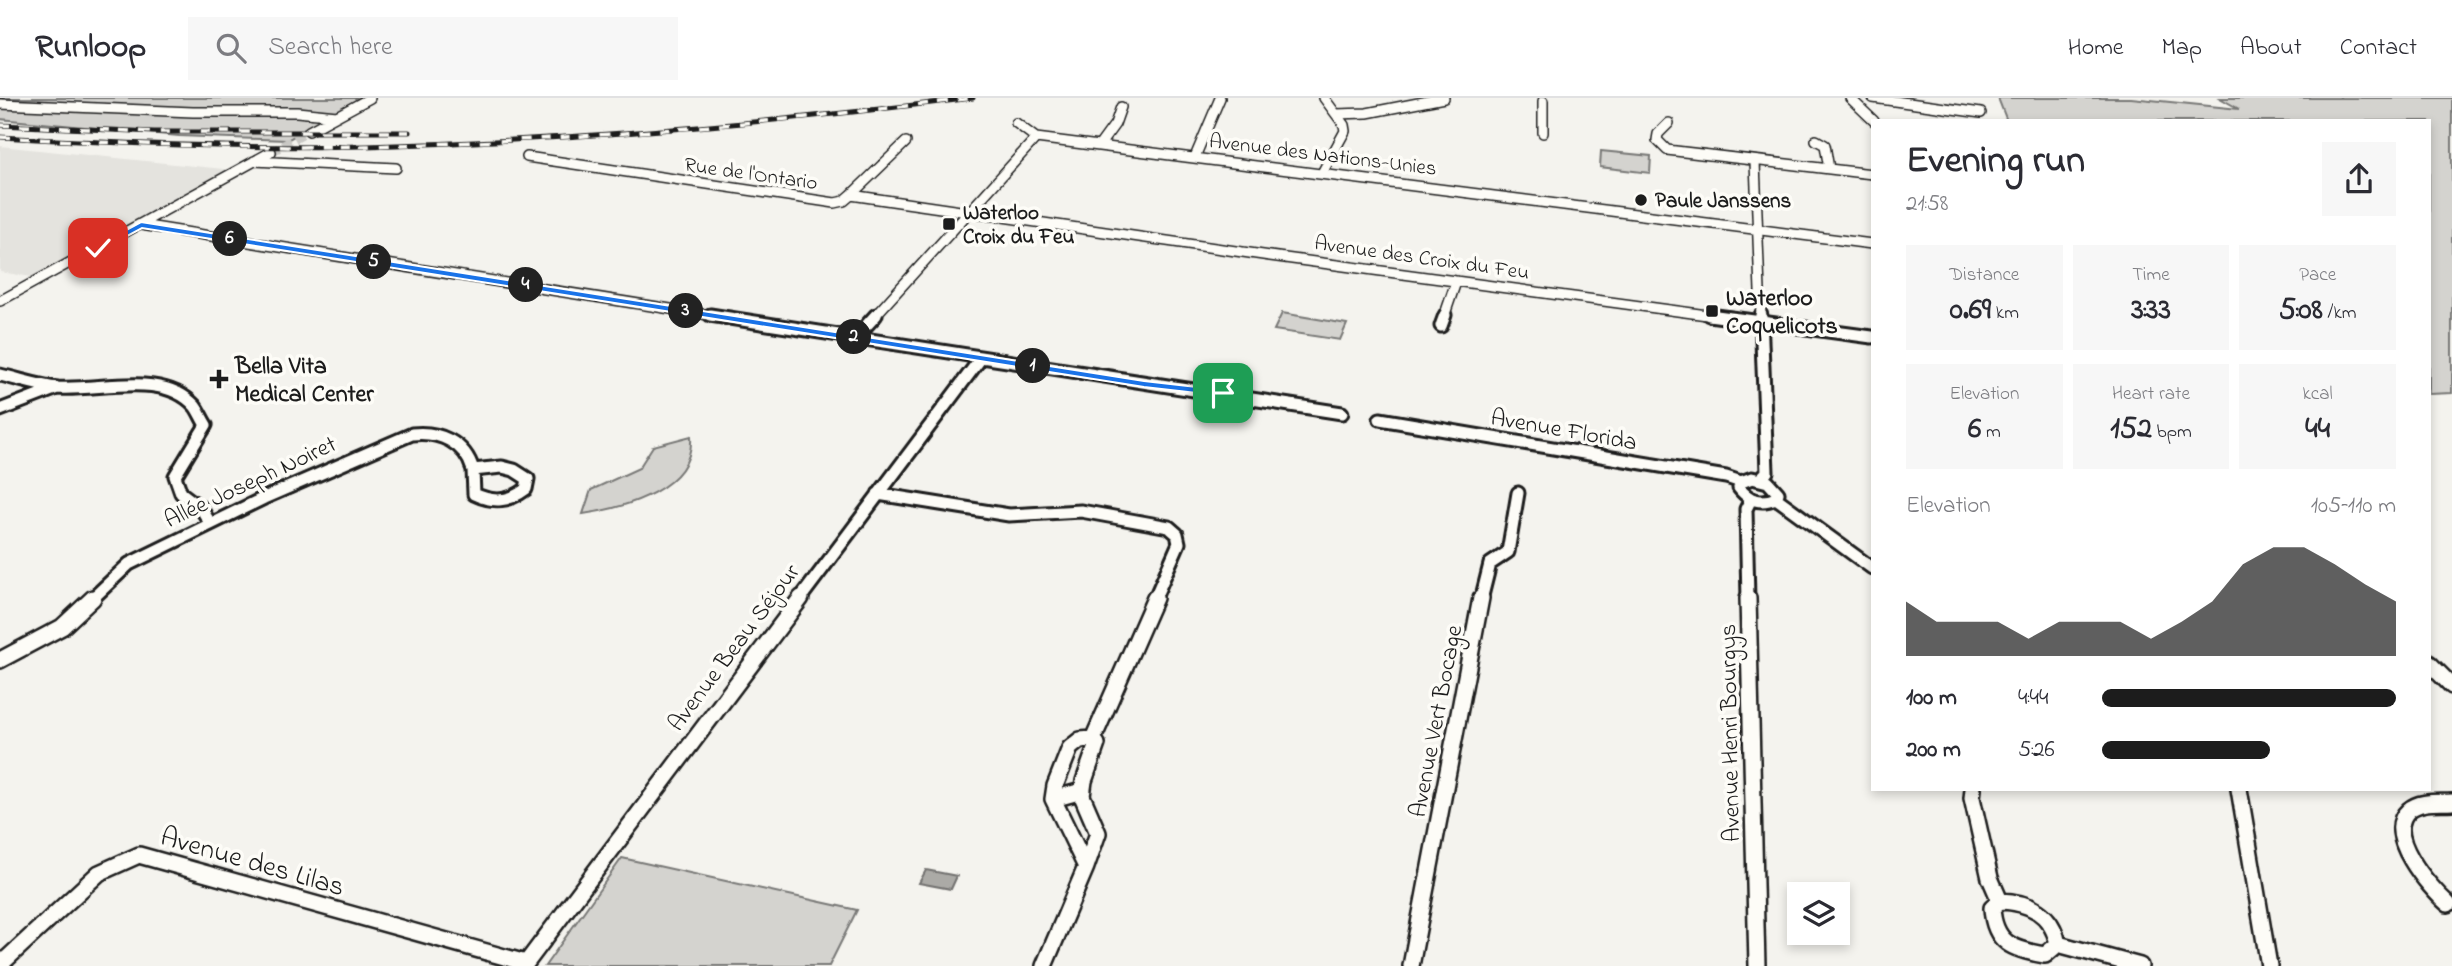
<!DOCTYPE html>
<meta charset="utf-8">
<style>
body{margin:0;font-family:"Indie Flower",sans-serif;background:#f7f7f7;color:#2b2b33;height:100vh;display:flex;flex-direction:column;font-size:26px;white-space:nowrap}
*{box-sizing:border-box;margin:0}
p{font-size:23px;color:#7c7c81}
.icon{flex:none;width:38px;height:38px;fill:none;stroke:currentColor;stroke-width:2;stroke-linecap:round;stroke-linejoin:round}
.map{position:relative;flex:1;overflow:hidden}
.sheet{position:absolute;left:1871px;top:21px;width:560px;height:672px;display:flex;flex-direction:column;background:#fff;border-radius:0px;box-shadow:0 4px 10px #0003}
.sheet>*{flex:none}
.buttons{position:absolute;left:1787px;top:784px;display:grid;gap:14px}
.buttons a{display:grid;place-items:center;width:63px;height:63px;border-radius:0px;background:#fff;box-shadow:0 4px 10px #0003;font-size:35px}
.pin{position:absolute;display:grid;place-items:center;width:60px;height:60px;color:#fff;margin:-30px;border-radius:14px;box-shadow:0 4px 10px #0006}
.km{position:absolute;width:35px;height:35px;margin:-18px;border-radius:50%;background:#222;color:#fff;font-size:19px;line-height:35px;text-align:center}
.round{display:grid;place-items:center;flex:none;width:74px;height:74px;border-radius:0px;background:#f7f7f7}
.summary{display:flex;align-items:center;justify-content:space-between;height:119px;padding:0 35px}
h1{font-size:38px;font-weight:800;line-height:52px}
.metrics{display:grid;grid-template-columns:repeat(3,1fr);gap:10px;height:119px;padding:7px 35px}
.metrics div{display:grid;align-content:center;border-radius:0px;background:#f7f7f7;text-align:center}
.metrics b{font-size:30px;font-weight:800}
.metrics small{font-size:19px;font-weight:400}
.metrics p{font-size:19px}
.chart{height:196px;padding:14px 35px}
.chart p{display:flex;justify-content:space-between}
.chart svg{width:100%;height:126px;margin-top:7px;fill:#1c1c1c;opacity:.7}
ul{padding:0 35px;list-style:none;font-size:23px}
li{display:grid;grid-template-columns:112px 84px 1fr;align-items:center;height:52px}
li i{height:18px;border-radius:9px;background:#1c1c1c}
header{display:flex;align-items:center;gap:42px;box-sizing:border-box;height:98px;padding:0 35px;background:#fff;border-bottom:2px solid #e1e1e2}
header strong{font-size:33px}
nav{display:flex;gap:38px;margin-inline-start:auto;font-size:24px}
.search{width:490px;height:63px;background:#f7f7f7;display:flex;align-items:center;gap:18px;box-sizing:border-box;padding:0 24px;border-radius:0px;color:#7c7c81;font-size:26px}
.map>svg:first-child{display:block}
</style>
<header>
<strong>Runloop</strong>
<div class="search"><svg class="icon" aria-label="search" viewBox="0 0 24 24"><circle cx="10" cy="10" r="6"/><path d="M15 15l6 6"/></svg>Search here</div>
<nav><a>Home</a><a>Map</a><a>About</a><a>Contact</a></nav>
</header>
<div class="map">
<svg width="2452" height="868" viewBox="0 0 2452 868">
<rect width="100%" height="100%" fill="#f4f3ee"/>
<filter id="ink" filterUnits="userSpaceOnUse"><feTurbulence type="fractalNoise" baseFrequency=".0143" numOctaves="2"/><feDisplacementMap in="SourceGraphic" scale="14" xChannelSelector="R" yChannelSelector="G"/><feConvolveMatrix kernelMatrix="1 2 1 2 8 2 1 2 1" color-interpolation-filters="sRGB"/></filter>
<g filter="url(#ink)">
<path fill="#e4e3de" d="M0,48l233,24 -201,107 -32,-5z"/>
<path fill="#d4d3cf" stroke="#787876" stroke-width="2" d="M0,0h363l-76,42 -108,-4 -179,-17z
M1998,0h133l108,11 -19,-11h232v295l-23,1v-273h-422z
M1601,53l50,5 -1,17 -50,-6z
M1282,215l65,11 -7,16 -66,-10z
M691,338c4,53 -67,72 -108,78l8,-24 48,-22 14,-22z
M622,760l235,52 -28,56h-284z"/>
<path fill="#abaaa6" stroke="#72716f" stroke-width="2" d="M926,772l31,6 -6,13 -32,-6z"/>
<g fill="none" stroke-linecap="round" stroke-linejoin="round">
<path stroke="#c9c8c4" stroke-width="9" stroke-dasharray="9 4.5" stroke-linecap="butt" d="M271,54l38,-21"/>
<defs>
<path id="minor-far2" d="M1850,0l24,23
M1873,0l108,15
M1543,3v32
M0,6l193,8h104l40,4
M1336,16l31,-1 77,-15
M1016,25l20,15
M1669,25l-11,11 -1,6 10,10 205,24
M309,33l61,-33
M1816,42l9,5 4,24
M1099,48l16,-22 6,-17
M527,59l308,46 9,-2 7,-6 419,61 452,61
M1195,59l25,-59
M254,63l142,7
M1755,64l6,155
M1322,75l23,-42 -1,-6 -20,-27
M851,97l55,-53
M141,127l580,92
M0,203l271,-149
M874,219l162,-179 836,106
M1444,219l12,-35"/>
<path id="minor-far1" d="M710,217l632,98
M1709,217l163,22
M1441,228l4,-11
M855,240l21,-23
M0,277c19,4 39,11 58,13 42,3 105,-18 137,18 4,5 7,13 11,19l-31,51 6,17 20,15 9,15
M0,312l57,-22
M1380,321l346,58 15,5
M502,369l12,3 14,9 -2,10c-17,13 -33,14 -52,5l-1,-24z
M1752,380l16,4 10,11 -2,5c-15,6 -27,3 -37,-10l2,-6z
M1760,381l7,-7 -6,-157
M878,396l131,21 72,-4 88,16 8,7 2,9 -25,57
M1776,400l96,70
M91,502l38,-36 135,-66 148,-64c27,-3 53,8 61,36
M799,502l182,-242
M1481,502l9,-36 18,-12 10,-59
M1748,502l-2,-91 5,-10"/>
<path id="minor" d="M1748,500l9,368
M0,562l62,-33 31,-29
M2429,565l23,23
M1093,641l4,5 -13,37 -2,15 16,37 -12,34 -33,-68 2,-13 15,-38 10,-8z
M1093,641l62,-141
M1973,691l-1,9 18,80 10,23
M2239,691l30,177
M1053,701l29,-8
M2000,803c29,1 52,12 58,43l-13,11c-32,-5 -51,-12 -53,-47z
M2448,806c-18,-16 -66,-70 -39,-94 11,-10 30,-7 43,-8
M2058,846l82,22
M0,867l99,-92 40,-18 387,108
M524,868l277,-368
M1044,868l42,-99
M1411,868l70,-368"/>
</defs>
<use href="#minor-far2" stroke="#1c1c1c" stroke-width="12"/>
<use href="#minor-far1" stroke="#1c1c1c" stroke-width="17"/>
<use href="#minor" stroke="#1c1c1c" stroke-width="20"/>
<use href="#minor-far2" stroke="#fdfcf7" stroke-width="9"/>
<use href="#minor-far1" stroke="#fdfcf7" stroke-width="11"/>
<use href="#minor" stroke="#fdfcf7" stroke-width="15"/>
<defs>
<path id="rail" d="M0,27l154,7h255
M0,39c122,7 244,12 366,9 203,-5 405,-23 607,-48"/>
</defs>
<use href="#rail" stroke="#1c1c1c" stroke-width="5"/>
<use href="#rail" stroke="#fdfcf7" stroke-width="3.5" stroke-dasharray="10" stroke-linecap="butt"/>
</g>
</g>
<path fill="#1a73e8" stroke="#fff" stroke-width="2" d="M141,124l1003,159 79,9 5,3 -5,3 -79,-9 -1002,-159 -41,22 -8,-2z"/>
<g fill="#1c1c1c" stroke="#fdfcf7" stroke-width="2.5">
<circle cx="1641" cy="102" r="7"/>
<rect x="942" y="119" width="14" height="14" rx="3.5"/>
<rect x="1705" y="206" width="14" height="14" rx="3.5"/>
<path d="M215.5 270.5h7v7h7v7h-7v7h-7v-7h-7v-7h7z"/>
</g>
<g text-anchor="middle" stroke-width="7" stroke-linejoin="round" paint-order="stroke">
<g font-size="21" fill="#1c1c1c" stroke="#fdfcf7">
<text transform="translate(1323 56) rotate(7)" y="7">Avenue des Nations-Unies</text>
<text transform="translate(751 75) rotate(8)" y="7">Rue de l'Ontario</text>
<text transform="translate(1422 159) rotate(8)" y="7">Avenue des Croix du Feu</text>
</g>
<g font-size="21" font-weight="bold" fill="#1c1c1c" stroke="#fdfcf7" text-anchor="start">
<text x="1655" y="109">Paule Janssens</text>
<text x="963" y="121">Waterloo<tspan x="963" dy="24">Croix du Feu</tspan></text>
</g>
<g font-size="24" font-weight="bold" fill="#1c1c1c" stroke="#fdfcf7" text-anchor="start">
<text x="1726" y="207">Waterloo<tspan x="1726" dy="28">Coquelicots</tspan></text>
<text x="235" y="275">Bella Vita<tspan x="235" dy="28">Medical Center</tspan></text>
</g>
<g font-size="24" fill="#1c1c1c" stroke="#fdfcf7">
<text transform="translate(1564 331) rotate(10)" y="8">Avenue Florida</text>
<text transform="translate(250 383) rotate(-25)" y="8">Allée Joseph Noiret</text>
<text transform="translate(733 549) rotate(-53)" y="8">Avenue Beau Séjour</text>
<text transform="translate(1435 623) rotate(-79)" y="8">Avenue Vert Bocage</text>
<text transform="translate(1729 635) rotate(-91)" y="8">Avenue Henri Bourgys</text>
</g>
<g font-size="28" fill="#1c1c1c" stroke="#fdfcf7">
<text transform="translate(253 762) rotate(16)" y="10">Avenue des Lilas</text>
</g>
</g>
</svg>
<div class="buttons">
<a><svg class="icon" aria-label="layers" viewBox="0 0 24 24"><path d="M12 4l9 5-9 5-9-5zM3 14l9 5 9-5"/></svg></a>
</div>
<div class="pin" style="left:1223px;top:295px;background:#1e9e55"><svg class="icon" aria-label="arrive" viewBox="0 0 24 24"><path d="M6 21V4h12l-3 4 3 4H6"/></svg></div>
<div class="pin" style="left:98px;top:150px;background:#d93025"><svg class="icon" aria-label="check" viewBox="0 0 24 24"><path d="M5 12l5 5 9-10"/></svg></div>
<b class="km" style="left:1033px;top:268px">1</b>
<b class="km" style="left:854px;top:239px">2</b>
<b class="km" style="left:686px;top:213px">3</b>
<b class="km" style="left:526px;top:187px">4</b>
<b class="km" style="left:374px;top:164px">5</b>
<b class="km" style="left:230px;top:141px">6</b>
<section class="sheet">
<div class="summary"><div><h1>Evening run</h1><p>21:58</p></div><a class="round"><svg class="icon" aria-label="share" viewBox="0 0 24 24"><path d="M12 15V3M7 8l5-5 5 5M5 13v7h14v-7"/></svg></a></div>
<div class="metrics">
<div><p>Distance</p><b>0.69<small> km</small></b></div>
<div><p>Time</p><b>3:33</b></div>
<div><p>Pace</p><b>5:08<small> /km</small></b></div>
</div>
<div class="metrics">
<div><p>Elevation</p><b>6<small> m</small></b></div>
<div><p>Heart rate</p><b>152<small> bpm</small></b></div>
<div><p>kcal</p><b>44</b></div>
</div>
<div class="chart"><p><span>Elevation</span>105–110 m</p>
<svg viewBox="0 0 160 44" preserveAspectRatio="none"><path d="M0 44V25L10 32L20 32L30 32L40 38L50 32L60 32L70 32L80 38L90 32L100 25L110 12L120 6L130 6L140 12L150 19L160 25V44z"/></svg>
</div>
<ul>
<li><b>100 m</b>4:44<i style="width:100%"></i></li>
<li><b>200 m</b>5:26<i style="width:57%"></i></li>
</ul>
</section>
</div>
